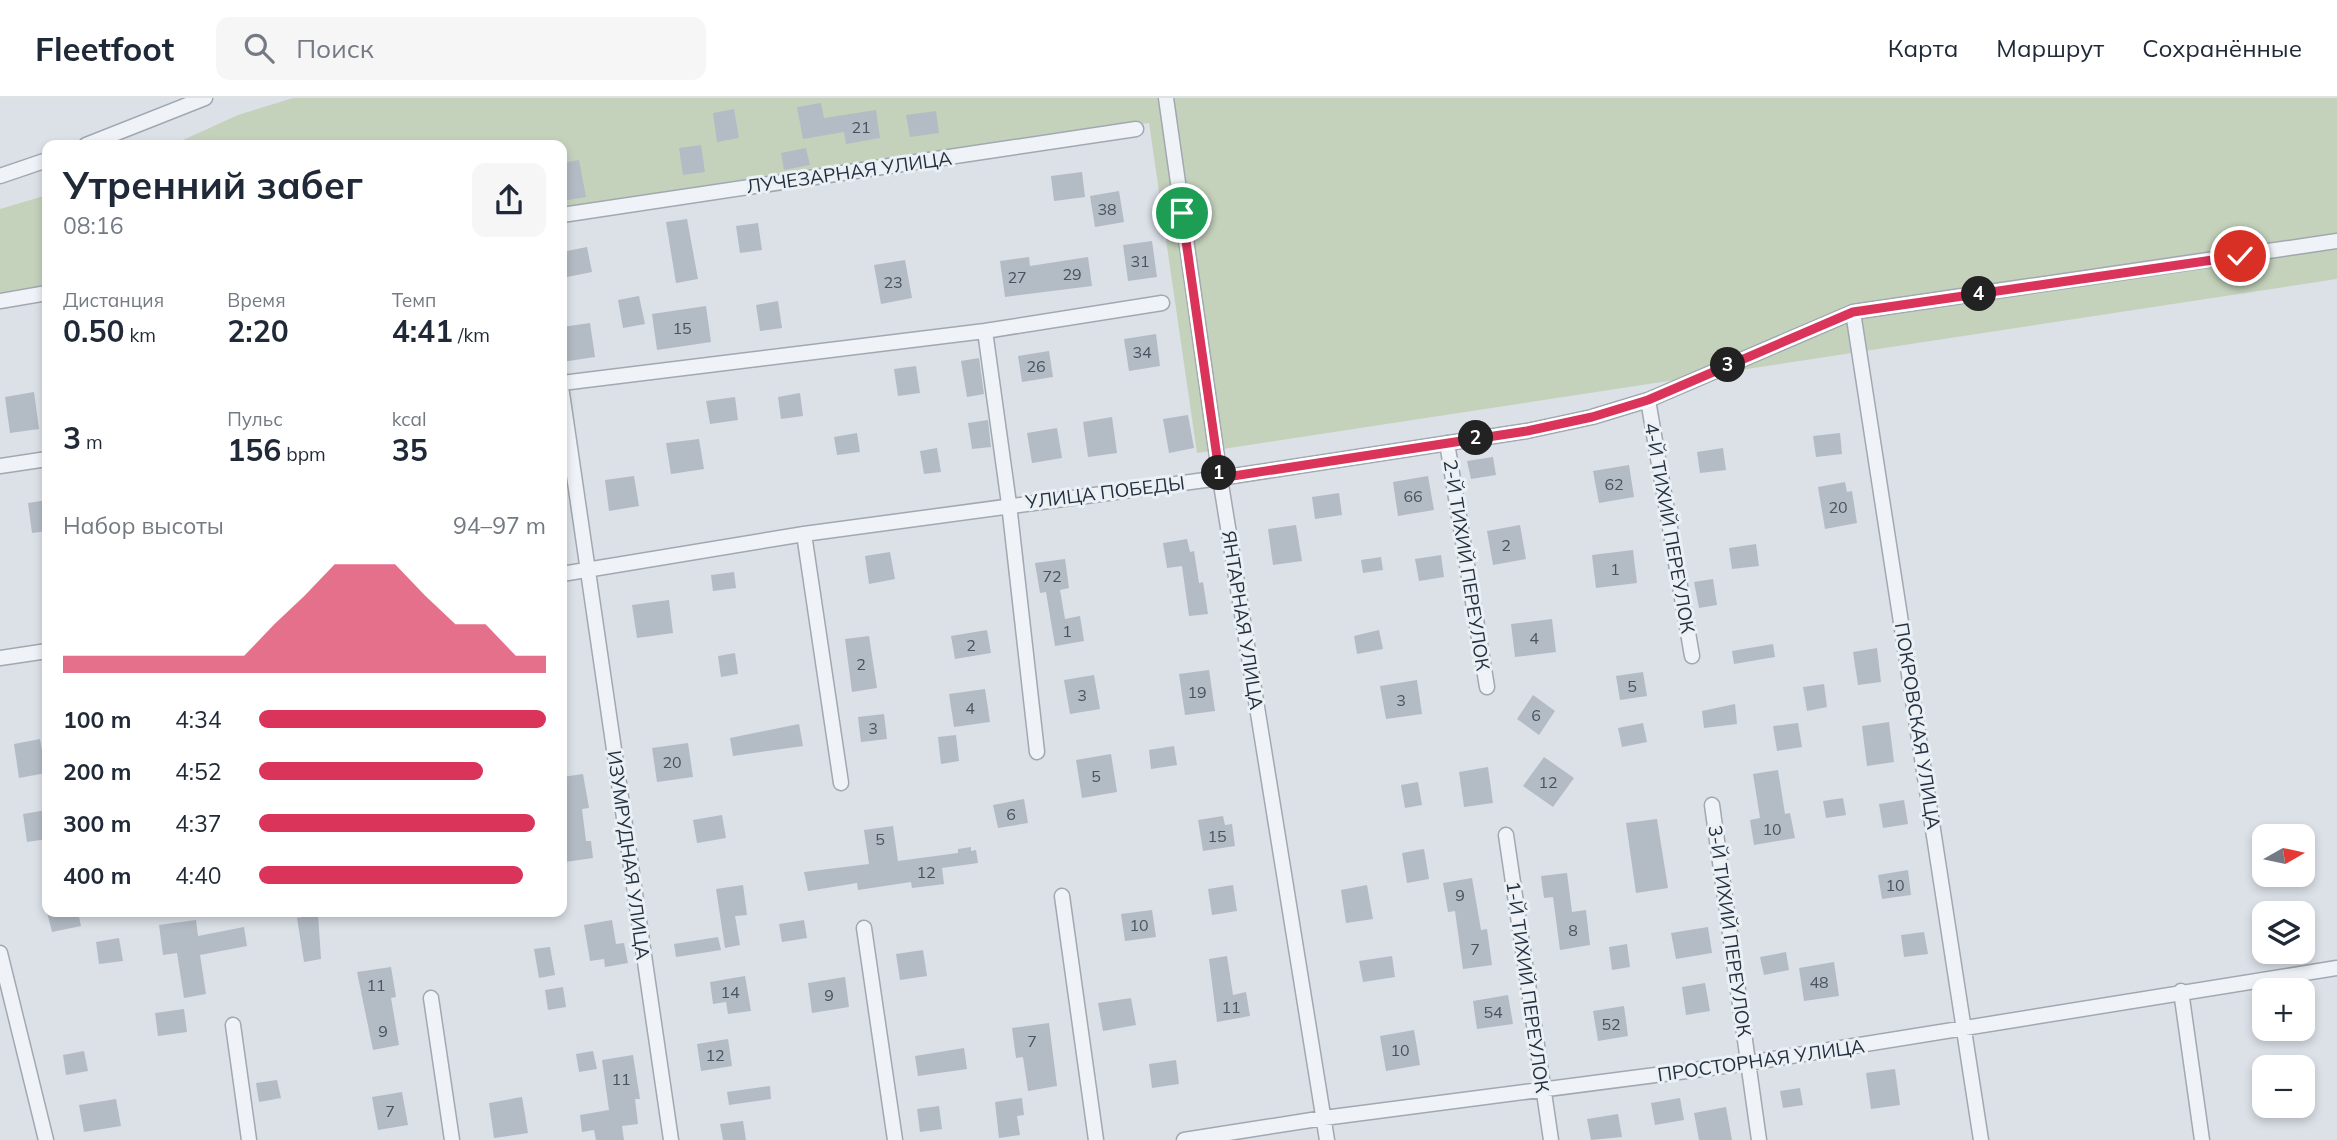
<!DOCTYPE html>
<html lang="ru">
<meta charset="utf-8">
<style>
body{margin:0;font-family:Mulish,sans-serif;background:#f6f6f7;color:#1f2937;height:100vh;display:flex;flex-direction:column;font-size:26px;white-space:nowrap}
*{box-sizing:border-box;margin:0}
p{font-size:23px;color:#747a83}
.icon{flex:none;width:38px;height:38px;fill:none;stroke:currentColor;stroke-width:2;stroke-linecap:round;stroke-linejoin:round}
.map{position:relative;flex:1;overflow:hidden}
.panel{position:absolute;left:42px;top:42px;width:525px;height:777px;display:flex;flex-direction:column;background:#fff;border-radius:14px;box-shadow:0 4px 10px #0003}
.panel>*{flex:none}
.needle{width:46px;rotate:81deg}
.buttons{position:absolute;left:2252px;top:726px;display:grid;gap:14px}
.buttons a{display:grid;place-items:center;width:63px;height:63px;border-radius:14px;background:#fff;box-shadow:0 4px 10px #0003;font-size:35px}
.pin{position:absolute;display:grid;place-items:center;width:60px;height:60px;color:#fff;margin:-30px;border:4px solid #fff;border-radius:50%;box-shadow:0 2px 7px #0007}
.km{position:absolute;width:35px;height:35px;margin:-18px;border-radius:50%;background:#222;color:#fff;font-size:19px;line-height:35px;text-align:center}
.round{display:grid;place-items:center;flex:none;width:74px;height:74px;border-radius:14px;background:#f6f6f7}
.summary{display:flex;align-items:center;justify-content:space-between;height:119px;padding:0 21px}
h1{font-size:38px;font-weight:700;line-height:52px}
.stats{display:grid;grid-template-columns:repeat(3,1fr);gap:10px;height:119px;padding:7px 21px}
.stats div{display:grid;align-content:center}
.stats b{font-size:30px;font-weight:700}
.stats small{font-size:19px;font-weight:400}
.stats p{font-size:19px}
.chart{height:196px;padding:14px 21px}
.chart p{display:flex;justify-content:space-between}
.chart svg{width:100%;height:126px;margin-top:7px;fill:#da345b;opacity:.7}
ul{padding:0 21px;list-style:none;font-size:23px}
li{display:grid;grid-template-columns:112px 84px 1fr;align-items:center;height:52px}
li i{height:18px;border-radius:9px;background:#da345b}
header{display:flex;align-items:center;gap:42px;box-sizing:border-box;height:98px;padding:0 35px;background:#fff;border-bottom:2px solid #e0e1e3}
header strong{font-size:33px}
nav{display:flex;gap:38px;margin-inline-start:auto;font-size:24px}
.search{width:490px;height:63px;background:#f6f6f7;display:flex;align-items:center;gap:18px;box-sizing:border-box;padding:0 24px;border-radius:14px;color:#747a83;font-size:26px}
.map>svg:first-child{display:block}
</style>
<header>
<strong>Fleetfoot</strong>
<div class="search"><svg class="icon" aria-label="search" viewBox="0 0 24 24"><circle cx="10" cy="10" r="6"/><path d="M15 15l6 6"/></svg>Поиск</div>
<nav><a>Карта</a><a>Маршрут</a><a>Сохранённые</a></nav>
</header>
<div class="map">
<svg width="2337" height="1042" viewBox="0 0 2337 1042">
<rect width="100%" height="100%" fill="#dce1e8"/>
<path fill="#c4d2bc" d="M293,0h2044v181l-1140,174 -48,-330 -587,90v-68h-390l66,-30z
M47,97v97l-47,7v-90z"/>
<path fill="#b3bbc5" d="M821,5l3,15 52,-8 4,28 -34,6 -2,-12 -41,7 -6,-32z
M734,11l5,29 -22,4 -4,-29z
M936,13l3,22 -29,4 -4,-22z
M701,47l4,27 -22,3 -4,-27z
M806,50l4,17 -26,5 -3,-17z
M579,62l7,37 -24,4v-38z
M1082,74l3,25 -31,4 -3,-25z
M1119,93l5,31 -29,5 -5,-31z
M687,121l11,60 -22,4 -10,-61z
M758,125l4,27 -22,3 -4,-27z
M1152,143l5,36 -29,4 -5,-36z
M587,149l5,25 -30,6v-26z
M1029,159l1,9 58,-9 4,29 -87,11 -5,-36z
M905,162l7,38 -31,6 -7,-39z
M639,198l6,28 -22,4 -5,-28z
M778,203l4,27 -22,3 -4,-26z
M706,208l5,36 -54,8 -5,-36z
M590,225l5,34 -33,5v-35z
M1156,236l4,32 -31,5 -5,-32z
M1049,253l4,26 -31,5 -4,-26z
M979,260l5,36 -17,3 -6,-36z
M916,268l4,27 -22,3 -4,-27z
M34,294l5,37 -29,4 -5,-36z
M800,295l3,23 -22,3 -3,-22z
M735,299l3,23 -28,4 -4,-23z
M1188,317l6,33 -25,5 -6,-34z
M1112,319l5,36 -29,4 -5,-35z
M988,322l3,27 -19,2 -4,-26z
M1057,330l5,30 -30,5 -5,-30z
M857,335l3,19 -23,3 -3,-18z
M1840,335l2,21 -26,3 -3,-21z
M699,341l5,30 -33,5 -5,-31z
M937,350l4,24 -17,2 -4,-23z
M1723,350l3,22 -26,3 -3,-21z
M1493,359l3,18 -25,4 -4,-18z
M1629,367l5,32 -35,6 -6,-32z
M634,378l5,30 -30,5 -4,-31z
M1428,378l6,34 -36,6 -5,-34z
M1845,384l2,10 5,-1 5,32 -32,6 -7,-42z
M1339,395l3,22 -27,4 -3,-22z
M47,402v31l-15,2 -4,-30z
M1296,427l6,36 -29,4 -5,-36z
M1520,427l6,34 -33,6 -6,-34z
M1187,441l3,13 4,-1 5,32 4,-1 5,32 -19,2 -7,-50 -15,2 -4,-25z
M1756,446l3,22 -27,3 -3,-21z
M1633,452l4,33 -41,5 -4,-33z
M890,454l5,27 -26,5 -4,-28z
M1441,457l3,22 -25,4 -4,-22z
M1381,459l2,13 -20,3 -2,-13z
M1065,461l4,29 -9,2 5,29 15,-3 4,25 -29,5 -9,-54 -6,1 -5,-30z
M734,474l2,16 -23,3 -2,-16z
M1713,481l4,26 -18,3 -5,-26z
M669,502l4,33 -36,5 -5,-33z
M1552,521l4,33 -41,5 -4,-33z
M987,532l4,23 -36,6 -4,-23z
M1379,532l4,19 -26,5 -3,-18z
M869,538l8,52 -25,4 -7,-53z
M1773,546l2,13 -41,7 -2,-13z
M1877,550l4,34 -23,3 -5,-33z
M735,555l3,21 -17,3 -3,-21z
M1209,572l6,41 -30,4 -6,-41z
M1643,574l4,24 -27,4 -4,-24z
M1094,577l6,34 -30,5 -6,-34z
M1417,582l5,34 -36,5 -6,-33z
M1824,586l3,23 -20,4 -4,-24z
M985,591l5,33 -36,5 -5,-33z
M1533,597l22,16 -16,24 -22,-16z
M1735,606l2,20 -33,4 -2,-17z
M884,616l3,25 -26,3 -3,-25z
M1889,624l5,40 -27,4 -5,-40z
M1643,625l4,19 -25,5 -4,-19z
M1798,625l4,24 -25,4 -4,-25z
M799,626l4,22 -70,10 -3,-18z
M956,637l3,26 -18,3 -3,-27z
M40,641l6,34 -27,5 -5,-34z
M688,645l5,34 -36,5 -5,-34z
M1174,648l3,19 -26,4 -2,-19z
M1111,656l6,38 -35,6 -6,-38z
M1544,659l30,21 -21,29 -30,-21z
M1488,669l5,36 -29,4 -5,-35z
M1778,672l7,44 5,-1 5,25 -41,7 -4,-25 10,-2 -7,-44z
M583,676l6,34 -7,1 4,32h5l2,17 -28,4 -3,-85z
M1418,684l4,23 -17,3 -4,-23z
M1843,700l3,17 -20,3 -3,-17z
M1024,701l4,24 -30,5 -5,-23z
M1904,702l4,24 -25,4 -4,-24z
M47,712v29l-20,3 -4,-28z
M722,717l4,23 -29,5 -4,-23z
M1223,718l2,9 7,-1 3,22 -32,5 -5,-31z
M1657,721l11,69 -32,5 -10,-70z
M893,728l5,35 60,-8v-4l13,-2v4l5,-1 2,13 -36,5 2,16 -32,4 -1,-6 -53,8 -1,-7 -49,8 -4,-19 65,-8 -5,-34z
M1424,751l5,30 -22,4 -5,-30z
M1908,772l3,25 -29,4 -4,-24z
M1567,775l5,39 14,-2 4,35 -30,5 -7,-53 -9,1 -3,-22z
M1472,780l9,52 6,-1 5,36 -29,4 -8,-58 -7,1 -5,-29z
M743,787l4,30 -12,1 5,29 -15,3 -9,-59z
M1233,787l4,26 -25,4 -4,-26z
M1367,787l6,34 -27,4 -5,-33z
M1152,812l4,27 -31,4 -4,-27z
M47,814h31l3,14 -29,6z
M318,816l3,45 -17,3 -7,-44z
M196,822l2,16 46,-9 3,19 -47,9 6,39 -22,4 -7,-45 -14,2 -4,-30z
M612,822l4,24 8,-1 4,20 -23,4 -1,-8 -14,2 -6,-36z
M804,822l3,18 -25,4 -3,-18z
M1708,829l4,26 -36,6 -5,-26z
M1924,834l4,22 -24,3 -3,-22z
M718,839l3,13 -45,7 -2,-13z
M119,840l4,23 -24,3 -3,-22z
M1627,846l3,23 -18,3 -3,-23z
M550,849l5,28 -16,3 -5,-29z
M923,852l4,26 -27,4 -4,-26z
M1786,854l3,18 -25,5 -4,-18z
M1227,858l6,39 13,-3 4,24 -33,6 -8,-63z
M1392,858l3,21 -32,5 -4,-21z
M1834,864l5,34 -35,5 -5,-33z
M391,869l5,30 -5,1 8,47 -26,5 -16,-78z
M745,878l6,35 -23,3 -2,-12 -13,2 -3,-22z
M845,879l4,30 -37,6 -4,-30z
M1705,885l5,28 -24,4 -4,-28z
M563,889l3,20 -18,3 -3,-20z
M1508,897l5,29 -36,5 -4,-28z
M1131,900l5,27 -33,6 -5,-28z
M1624,908l4,30 -30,5 -5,-30z
M184,911l3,23 -29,4 -3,-23z
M1049,925l8,63 -29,5 -5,-34 -7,1 -4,-30z
M1414,932l6,35 -34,6 -6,-35z
M728,941l4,27 -31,5 -4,-27z
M964,950l3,21 -49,7 -3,-20z
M84,953l4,20 -22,4 -3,-20z
M593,953l4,18 -18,3 -3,-18z
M633,957l7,44h-5l3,25 -16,2 2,14h-28l-2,-10 -12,2 -2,-17 29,-5 -7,-50z
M1176,962l3,24 -27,4 -3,-24z
M1895,971l5,36 -29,4 -5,-36z
M277,982l4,18 -22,4 -3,-19z
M770,988l1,13 -42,6 -2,-13z
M1800,990l3,17 -20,3 -3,-17z
M402,994l6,33 -30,5 -6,-33z
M522,999l6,36 -34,5 -5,-35z
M1022,1000l2,17 -7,1 3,19 -21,3 -4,-36z
M1680,1000l4,22 -29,5 -4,-22z
M116,1001l5,27 -37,6 -5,-27z
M939,1008l3,23 -22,3 -3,-23z
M1726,1009l6,33h-33l-5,-27z
M1618,1016l4,23 -31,3 -4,-21z
M743,1023l3,19h-23l-3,-16z"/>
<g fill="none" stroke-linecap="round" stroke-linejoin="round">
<defs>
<path id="minor" d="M1166,0l54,380 107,662
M86,47l119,-47
M0,78l47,-16
M562,117l574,-86
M0,203l47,-8
M1853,214l128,828
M985,233l24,173 28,248
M562,285l423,-52 177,-28
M562,295l109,747
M1648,302l44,256
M1447,345l40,244
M0,368l47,-7
M804,436l37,249
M562,476l242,-40 416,-56 307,-47 65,-14 56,-17 205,-88 484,-71
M0,560l47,-7
M1712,707l47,335
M1506,737l45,305
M1062,798l34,244
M864,830l31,212
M0,855l46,187
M2181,893l21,149
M431,900l21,142
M233,927l16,115
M1184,1042l140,-22 424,-55 589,-95"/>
</defs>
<use href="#minor" stroke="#a1a8b2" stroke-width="17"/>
<use href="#minor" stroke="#eff2f6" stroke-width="14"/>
</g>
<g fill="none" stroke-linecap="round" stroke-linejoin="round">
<defs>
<path id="route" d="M1182,115l38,265 307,-47 65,-14 56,-17 205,-88 387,-56"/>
</defs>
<use href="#route" stroke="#fff" stroke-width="14"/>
<use href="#route" stroke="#da345b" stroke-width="9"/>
</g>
<g text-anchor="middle" stroke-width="6" stroke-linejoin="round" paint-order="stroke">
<g font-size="16" fill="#485360">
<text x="861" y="35">21</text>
<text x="1107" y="117">38</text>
<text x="1140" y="169">31</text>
<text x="1072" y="182">29</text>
<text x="1017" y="185">27</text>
<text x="893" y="190">23</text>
<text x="682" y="236">15</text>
<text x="1142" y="260">34</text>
<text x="1036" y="274">26</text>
<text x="1614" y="392">62</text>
<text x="1413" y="404">66</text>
<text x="1838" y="415">20</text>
<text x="1506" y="453">2</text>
<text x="1615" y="477">1</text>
<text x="1052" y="484">72</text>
<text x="1067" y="539">1</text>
<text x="1534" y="546">4</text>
<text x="971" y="553">2</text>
<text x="861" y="572">2</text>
<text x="1632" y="594">5</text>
<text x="1197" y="600">19</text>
<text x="1082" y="603">3</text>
<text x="1401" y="608">3</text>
<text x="970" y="616">4</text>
<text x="1536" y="623">6</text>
<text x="873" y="636">3</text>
<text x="672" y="670">20</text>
<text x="1096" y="684">5</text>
<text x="1548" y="690">12</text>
<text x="1011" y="722">6</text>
<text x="1772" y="737">10</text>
<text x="1217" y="744">15</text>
<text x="880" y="747">5</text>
<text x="926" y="780">12</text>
<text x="1895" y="793">10</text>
<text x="1460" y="803">9</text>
<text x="1139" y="833">10</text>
<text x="1573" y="838">8</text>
<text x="1475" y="857">7</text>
<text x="1819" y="890">48</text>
<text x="376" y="893">11</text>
<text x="730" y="900">14</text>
<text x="829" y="903">9</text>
<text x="1231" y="915">11</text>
<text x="1493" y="920">54</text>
<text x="1611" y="932">52</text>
<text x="383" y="939">9</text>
<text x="1032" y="949">7</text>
<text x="1400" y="958">10</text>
<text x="715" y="963">12</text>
<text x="621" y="987">11</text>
<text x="390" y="1019">7</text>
</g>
<g font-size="19" fill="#24303f" stroke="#ebf0f5">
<text transform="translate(849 74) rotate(-8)" y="7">ЛУЧЕЗАРНАЯ УЛИЦА</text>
<text transform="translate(1105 394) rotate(-7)" y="7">УЛИЦА ПОБЕДЫ</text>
<text transform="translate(1670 430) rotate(80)" y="7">4-Й ТИХИЙ ПЕРЕУЛОК</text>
<text transform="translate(1467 467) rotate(81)" y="7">2-Й ТИХИЙ ПЕРЕУЛОК</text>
<text transform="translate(1243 522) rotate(81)" y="7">ЯНТАРНАЯ УЛИЦА</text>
<text transform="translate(1918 628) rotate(81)" y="7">ПОКРОВСКАЯ УЛИЦА</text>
<text transform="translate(629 757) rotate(82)" y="7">ИЗУМРУДНАЯ УЛИЦА</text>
<text transform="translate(1730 833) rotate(82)" y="7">3-Й ТИХИЙ ПЕРЕУЛОК</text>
<text transform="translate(1528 889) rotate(82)" y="7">1-Й ТИХИЙ ПЕРЕУЛОК</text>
<text transform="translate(1761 962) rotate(-8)" y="7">ПРОСТОРНАЯ УЛИЦА</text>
</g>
</g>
</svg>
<div class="buttons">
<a><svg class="needle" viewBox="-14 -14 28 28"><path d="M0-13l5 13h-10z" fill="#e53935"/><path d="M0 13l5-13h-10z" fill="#747a83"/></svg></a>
<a><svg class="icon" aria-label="layers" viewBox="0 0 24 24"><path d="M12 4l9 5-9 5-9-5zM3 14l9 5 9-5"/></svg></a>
<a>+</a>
<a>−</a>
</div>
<div class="pin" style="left:1182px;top:115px;background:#1e9e55"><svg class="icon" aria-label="arrive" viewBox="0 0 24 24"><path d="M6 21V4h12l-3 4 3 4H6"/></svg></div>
<div class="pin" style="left:2240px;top:158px;background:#d93025"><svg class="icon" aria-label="check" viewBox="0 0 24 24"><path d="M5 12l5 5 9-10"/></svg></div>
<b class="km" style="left:1219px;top:375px">1</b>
<b class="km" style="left:1476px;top:340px">2</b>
<b class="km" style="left:1728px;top:267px">3</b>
<b class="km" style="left:1979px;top:196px">4</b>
<section class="panel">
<div class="summary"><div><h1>Утренний забег</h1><p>08:16</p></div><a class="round"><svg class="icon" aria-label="share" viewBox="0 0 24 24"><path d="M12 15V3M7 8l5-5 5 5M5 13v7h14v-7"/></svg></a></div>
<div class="stats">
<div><p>Дистанция</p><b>0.50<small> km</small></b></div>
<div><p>Время</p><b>2:20</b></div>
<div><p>Темп</p><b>4:41<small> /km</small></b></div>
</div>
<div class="stats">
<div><b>3<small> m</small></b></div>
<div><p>Пульс</p><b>156<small> bpm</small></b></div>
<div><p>kcal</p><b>35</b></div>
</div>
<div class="chart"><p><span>Набор высоты</span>94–97 m</p>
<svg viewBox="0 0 160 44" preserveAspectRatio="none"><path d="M0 44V38L10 38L20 38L30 38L40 38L50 38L60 38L70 27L80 17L90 6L100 6L110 6L120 17L130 27L140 27L150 38L160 38V44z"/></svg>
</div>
<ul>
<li><b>100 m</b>4:34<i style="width:100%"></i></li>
<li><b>200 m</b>4:52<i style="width:78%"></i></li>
<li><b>300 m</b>4:37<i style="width:96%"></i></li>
<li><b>400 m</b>4:40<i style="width:92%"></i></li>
</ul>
</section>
</div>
